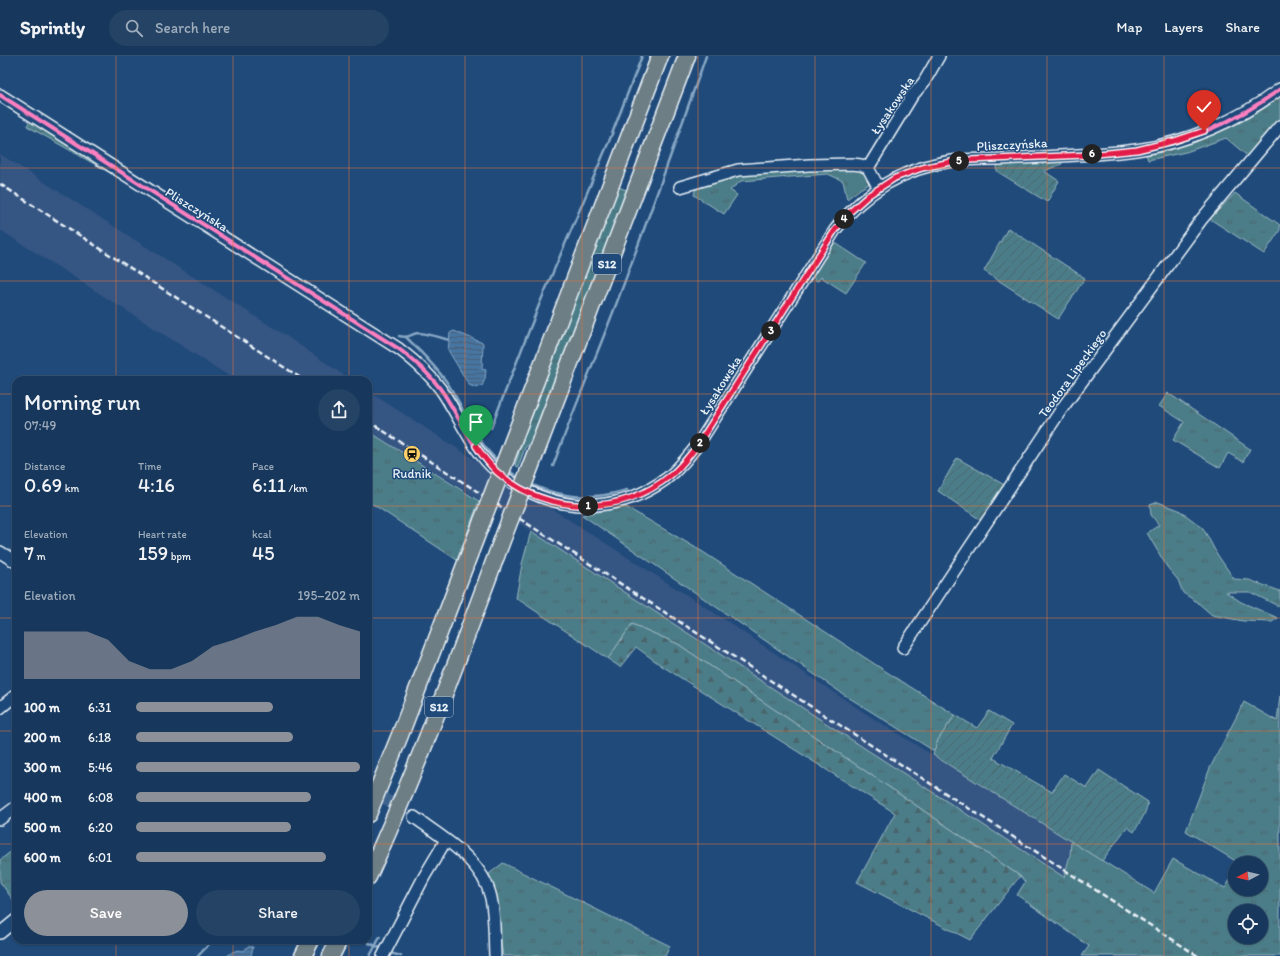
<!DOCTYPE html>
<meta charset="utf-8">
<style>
body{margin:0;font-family:Itim,sans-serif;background:#244365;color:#f1f3f6;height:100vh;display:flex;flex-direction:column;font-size:15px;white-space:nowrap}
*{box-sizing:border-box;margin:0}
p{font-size:13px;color:#9eacbb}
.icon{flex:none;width:22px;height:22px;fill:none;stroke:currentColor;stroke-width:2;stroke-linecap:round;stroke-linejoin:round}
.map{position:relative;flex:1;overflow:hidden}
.panel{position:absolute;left:12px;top:320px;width:360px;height:568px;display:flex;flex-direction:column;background:#17385c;border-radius:12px;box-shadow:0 1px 3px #0004,0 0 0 1px #365272}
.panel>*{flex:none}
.needle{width:26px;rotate:263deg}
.buttons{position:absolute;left:1228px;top:800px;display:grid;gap:8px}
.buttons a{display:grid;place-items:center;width:40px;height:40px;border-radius:50%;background:#17385c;box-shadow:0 1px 3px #0004,0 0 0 1px #365272;font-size:20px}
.pin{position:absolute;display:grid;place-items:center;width:34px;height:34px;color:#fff;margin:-41px -17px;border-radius:50% 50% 50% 0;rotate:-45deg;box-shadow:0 0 4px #0007}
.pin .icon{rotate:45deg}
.km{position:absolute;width:20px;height:20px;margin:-10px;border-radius:50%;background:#222;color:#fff;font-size:11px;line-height:20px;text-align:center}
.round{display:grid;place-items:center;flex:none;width:42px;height:42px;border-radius:21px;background:#244365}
.summary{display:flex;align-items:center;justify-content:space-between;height:68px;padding:0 12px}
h1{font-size:22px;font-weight:600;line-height:30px}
.stats{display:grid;grid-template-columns:repeat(3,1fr);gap:6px;height:68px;padding:4px 12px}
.stats div{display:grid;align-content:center}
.stats b{font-size:20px;font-weight:600}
.stats small{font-size:11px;font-weight:400}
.stats p{font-size:11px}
.chart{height:112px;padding:8px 12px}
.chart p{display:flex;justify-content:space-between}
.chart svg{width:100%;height:72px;margin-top:4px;fill:#8c9099;opacity:.7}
.cta{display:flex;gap:8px;margin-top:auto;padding:8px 12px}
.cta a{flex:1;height:46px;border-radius:24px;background:#8c9099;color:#fff;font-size:16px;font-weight:600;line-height:46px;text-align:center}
.cta a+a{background:#244365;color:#f1f3f6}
ul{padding:0 12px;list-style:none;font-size:13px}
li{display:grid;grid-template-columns:64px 48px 1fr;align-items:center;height:30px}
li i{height:10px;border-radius:5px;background:#8c9099}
header{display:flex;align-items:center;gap:24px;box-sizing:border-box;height:56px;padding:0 20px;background:#17385c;border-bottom:1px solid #365272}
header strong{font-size:19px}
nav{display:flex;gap:22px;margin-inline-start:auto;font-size:14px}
.search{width:280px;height:36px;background:#244365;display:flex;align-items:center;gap:10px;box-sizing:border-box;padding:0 14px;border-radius:22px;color:#9eacbb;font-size:15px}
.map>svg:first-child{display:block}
</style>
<header>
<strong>Sprintly</strong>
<div class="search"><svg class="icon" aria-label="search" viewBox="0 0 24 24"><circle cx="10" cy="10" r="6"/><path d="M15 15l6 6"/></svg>Search here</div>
<nav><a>Map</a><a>Layers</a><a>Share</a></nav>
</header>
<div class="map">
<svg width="1280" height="900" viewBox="0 0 1280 900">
<defs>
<pattern id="grass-tufts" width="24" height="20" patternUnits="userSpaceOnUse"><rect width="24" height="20" fill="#4c7d88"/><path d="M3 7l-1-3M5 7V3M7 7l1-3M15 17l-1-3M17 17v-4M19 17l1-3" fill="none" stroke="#49656c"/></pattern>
<pattern id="forest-firs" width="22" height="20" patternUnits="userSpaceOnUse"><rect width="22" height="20" fill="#4c7d88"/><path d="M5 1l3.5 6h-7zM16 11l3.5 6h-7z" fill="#49656c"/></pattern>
<pattern id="garden-furrows" width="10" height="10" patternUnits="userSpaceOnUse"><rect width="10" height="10" fill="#4c7d88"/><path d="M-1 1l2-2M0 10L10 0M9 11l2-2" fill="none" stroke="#49656c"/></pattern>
<pattern id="water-rules" width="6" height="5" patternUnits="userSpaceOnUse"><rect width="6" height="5" fill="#4675a2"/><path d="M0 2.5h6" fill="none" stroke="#465e76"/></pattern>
</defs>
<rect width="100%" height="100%" fill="#1f4a7a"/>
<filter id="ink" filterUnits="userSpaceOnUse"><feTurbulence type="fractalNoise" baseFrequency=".025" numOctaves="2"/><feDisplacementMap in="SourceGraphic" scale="8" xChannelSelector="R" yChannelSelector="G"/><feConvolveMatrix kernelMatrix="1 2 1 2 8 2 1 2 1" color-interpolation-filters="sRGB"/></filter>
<g filter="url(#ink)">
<path fill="#345583" d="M0,98l285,181 66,45h-116l-235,-150z
M368,335l342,219 161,107 200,124 -6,36 -210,-135 -324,-211 -163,-100z"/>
<path fill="url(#grass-tufts)" stroke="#9ab7c0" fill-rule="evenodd" d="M1280,39v26l-29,38 -25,-21 -40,14 -38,8 -2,-6 30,-8z
M32,60l96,67 -101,-57z
M859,111l10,8v9l-9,5 -13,10 -4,-18 -15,-7 -87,7 -11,9 7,5 -13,19 -30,-19 2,-8 41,-13z
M616,130l13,5 -93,244 -11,13 -7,19 -3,-2 6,-19 2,-16z
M1235,137l45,32v5l-16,24 -54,-35z
M834,186l32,21 -20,30 -25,-16 -3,4 -3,-1 -3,-4z
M1168,337l82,56 -7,13 -15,-9 -8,15 -47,-28 11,-18 -25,-16z
M368,375l111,70 -22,59 -89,-59z
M1158,446l21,8 24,18 14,26 17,25 15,1 31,11v16l-30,-15h-24l15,10 37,16 -6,4 -29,-1 -31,-6 -15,-13 -14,-9 -5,-13 -11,-13 -20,-34 12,-8 -8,-10 -1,-10z
M626,451l77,45 187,122 65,41 -17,25 -4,11 -91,-57 -261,-179z
M531,475l324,211 209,135 6,-22 1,-14 83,52 19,-34 52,29 10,-16v17h26v-26h-22l-53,-32 24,-63 34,-66 33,19 3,-25v260h-198l7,-10 -72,-51 8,-13 -5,-6 -342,-232 -46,-20 -24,35 -92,-61 6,-34zM1235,855h26v26h-26z
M13,794l3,4v50l-16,-22v-22z
M503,807l167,83 -5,10h-162c-5,-28 -4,-55 -14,-82z"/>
<path fill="url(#forest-firs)" stroke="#9ab7c0" d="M632,568l46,20 342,232 -50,64 -113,-58 38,-69 -233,-147 -26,-19 -16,20 -12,-8z"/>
<path fill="url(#garden-furrows)" stroke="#9ab7c0" d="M1059,104l3,4 -18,7 15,10 -12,21 -49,-30 -2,-4 1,-4z
M1008,172l77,50 -27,41 -74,-48z
M957,402l51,29 -26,34 -44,-30z
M989,655l23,14 -19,33 59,34 12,-18 23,14 12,-18 49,32c-2,12 -8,20 -14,30l-7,-5 -25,34 -169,-106 5,-15 17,-25 22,13z"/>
<path fill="url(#water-rules)" stroke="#87a7c4" d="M454,275l29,12 -1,26 4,1 -1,9 -3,7 -6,2 -7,-3 -21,-35 2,-17z
M248,890l5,1 -2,9h-24c6,-5 10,-7 17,-5z"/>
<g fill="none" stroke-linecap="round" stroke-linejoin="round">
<path stroke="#87a7c4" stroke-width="2.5" d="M399,280c12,3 11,-3 20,-3 10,1 20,4 30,7
M406,281c14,14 28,28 40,44 17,24 30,62 52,80
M491,372l48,-123 71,-166 32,-83
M553,410c20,-55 43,-109 64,-164 31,-82 60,-164 89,-246
M508,414l12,9
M530,428c33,15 63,16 97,6
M369,887l11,5
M390,897l11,3
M198,900l15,-16
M370,900l10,-19"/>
<path stroke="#3d638d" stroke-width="11" stroke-dasharray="11 5.5" stroke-linecap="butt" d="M368,732l46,29"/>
<defs>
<path id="minor" d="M0,39l399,254c17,13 33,27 45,45 15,23 26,50 46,71 10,10 21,18 34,24 47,25 99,21 142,-10 13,-10 23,-23 33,-36l136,-213c29,-38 69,-62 117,-69 16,-2 32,-2 48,-2 45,-3 91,-3 136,-9 51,-7 103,-30 144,-61
M868,112l44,-72 12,-14 15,-26
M680,131l58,-17 71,-5 43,-1 9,1 7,3 11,20
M0,496l16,10
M903,592l160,-241 138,-187 79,-94
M0,652l16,-13
M414,761c29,21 69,43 77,81 4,19 3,39 4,58
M0,763l16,-12
M0,877l16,-13
M383,900l41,-79 22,-37"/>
<path id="highway" d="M506,403l154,-403
M528,417l159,-417
M368,758l32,-79 82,-214
M368,821c51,-111 93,-227 136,-342
M303,900l8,-16
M331,900l8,-16"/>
</defs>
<use href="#minor" stroke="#e8f1f8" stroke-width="14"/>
<use href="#highway" stroke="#e8f1f8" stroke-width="19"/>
<use href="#minor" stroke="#1f4a7a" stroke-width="11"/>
<use href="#highway" stroke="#6d7e84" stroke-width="16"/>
<path stroke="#e8f1f8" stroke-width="2.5" stroke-dasharray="6 3" stroke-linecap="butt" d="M0,128l304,196
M368,365l830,535"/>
<defs>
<path id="highway-bridge" d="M482,465l24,-62
M504,479l24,-62"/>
</defs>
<use href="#highway-bridge" stroke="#e8f1f8" stroke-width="19" stroke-linecap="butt"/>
<use href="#highway-bridge" stroke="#6d7e84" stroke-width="16"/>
<defs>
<path id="cycleway" d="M0,39l399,254c17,13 33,27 45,45 15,23 26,50 46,71 10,10 21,18 34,24 47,25 99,21 142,-10 13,-10 23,-23 33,-36l136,-213c29,-38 69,-62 117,-69 16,-2 32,-2 48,-2 45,-3 91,-3 136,-9 51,-7 103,-30 144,-61"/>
</defs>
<use href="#cycleway" stroke="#1f4a7a" stroke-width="6"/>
<use href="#cycleway" stroke="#ff80c0" stroke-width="4"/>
</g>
</g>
<g fill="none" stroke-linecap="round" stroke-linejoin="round" filter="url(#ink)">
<defs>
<path id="route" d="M476,390c6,9 13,18 21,26 50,43 123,45 174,3 11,-9 19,-20 28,-32l136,-213 16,-19 18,-16 26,-17 27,-10 29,-6 18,-2 119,-5 49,-5 37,-9 30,-10"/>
</defs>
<use href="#route" stroke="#fff" stroke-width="8"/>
<use href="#route" stroke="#e11d48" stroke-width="5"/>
</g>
<path fill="none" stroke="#e8773b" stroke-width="1" stroke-opacity="0.55" d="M116,0v324M233,0v324M349,0v324M465,0v900M582,0v900M698,0v900M815,0v900M931,0v900M1047,0v900M1164,0v900M0,112h1280M0,225h1280M0,338h16M368,338h912M0,450h16M368,450h912M0,562h16M368,562h912M0,675h16M368,675h912M0,788h16M368,788h912M116,884v16M233,884v16M349,884v16"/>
<defs>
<symbol id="station-disc" viewBox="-11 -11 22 22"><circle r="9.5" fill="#ffd166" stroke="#1f4a7a"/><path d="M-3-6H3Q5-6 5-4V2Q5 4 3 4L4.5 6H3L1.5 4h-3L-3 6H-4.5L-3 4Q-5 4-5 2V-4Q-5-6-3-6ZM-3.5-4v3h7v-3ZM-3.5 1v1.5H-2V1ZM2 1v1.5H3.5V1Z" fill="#111"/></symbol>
</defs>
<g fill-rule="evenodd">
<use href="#station-disc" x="402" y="388" width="20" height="20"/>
</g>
<g text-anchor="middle" stroke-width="3" stroke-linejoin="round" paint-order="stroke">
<g fill="#1f4a7a" stroke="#acbfd2" stroke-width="1">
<rect x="593" y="198" width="28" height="20" rx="3"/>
<rect x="425" y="641" width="28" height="20" rx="3"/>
</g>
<g font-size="12" font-weight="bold" fill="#e8f1f8">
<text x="607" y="212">S12</text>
<text x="439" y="655">S12</text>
</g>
<g font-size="13" fill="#e8f1f8" stroke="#1f4a7a">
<text transform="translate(892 49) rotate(-56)" y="5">Łysakowska</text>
<text transform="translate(1012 88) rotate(-3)" y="5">Pliszczyńska</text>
<text transform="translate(197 153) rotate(32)" y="5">Pliszczyńska</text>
<text transform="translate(1072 317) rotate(-54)" y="5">Teodora Lipeckiego</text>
<text transform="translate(720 329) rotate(-58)" y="5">Łysakowska</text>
</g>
<g font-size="13" fill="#e8f1f8" stroke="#1f4a7a">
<text x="412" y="422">Rudnik</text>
</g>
</g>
</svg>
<div class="buttons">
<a><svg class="needle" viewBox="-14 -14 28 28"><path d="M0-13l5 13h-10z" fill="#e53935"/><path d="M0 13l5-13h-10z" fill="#9eacbb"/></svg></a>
<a><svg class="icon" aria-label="locate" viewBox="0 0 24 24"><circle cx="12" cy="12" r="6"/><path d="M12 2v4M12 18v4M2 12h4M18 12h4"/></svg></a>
</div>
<div class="pin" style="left:476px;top:390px;background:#1e9e55"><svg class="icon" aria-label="arrive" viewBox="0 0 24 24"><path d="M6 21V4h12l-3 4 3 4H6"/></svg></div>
<div class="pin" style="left:1204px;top:75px;background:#d93025"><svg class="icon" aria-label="check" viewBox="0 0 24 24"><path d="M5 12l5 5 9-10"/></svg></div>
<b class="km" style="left:588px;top:450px">1</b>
<b class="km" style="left:700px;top:387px">2</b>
<b class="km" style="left:771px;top:275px">3</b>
<b class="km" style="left:844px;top:163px">4</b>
<b class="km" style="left:959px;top:105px">5</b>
<b class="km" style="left:1092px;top:98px">6</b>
<section class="panel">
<div class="summary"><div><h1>Morning run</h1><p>07:49</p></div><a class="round"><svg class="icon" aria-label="share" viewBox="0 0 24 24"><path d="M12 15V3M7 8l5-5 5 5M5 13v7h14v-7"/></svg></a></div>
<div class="stats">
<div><p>Distance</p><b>0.69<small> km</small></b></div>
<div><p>Time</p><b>4:16</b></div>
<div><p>Pace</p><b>6:11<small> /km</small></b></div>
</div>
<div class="stats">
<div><p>Elevation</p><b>7<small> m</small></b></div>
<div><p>Heart rate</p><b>159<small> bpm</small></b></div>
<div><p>kcal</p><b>45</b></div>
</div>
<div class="chart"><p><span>Elevation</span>195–202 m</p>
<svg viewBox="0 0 160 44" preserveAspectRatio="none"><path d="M0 44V15L10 15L20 15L30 15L40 20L50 33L60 38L70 38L80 33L90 24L100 20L110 15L120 11L130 6L140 6L150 11L160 15V44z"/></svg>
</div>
<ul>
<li><b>100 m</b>6:31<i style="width:61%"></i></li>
<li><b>200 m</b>6:18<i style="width:70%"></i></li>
<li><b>300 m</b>5:46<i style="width:100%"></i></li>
<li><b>400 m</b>6:08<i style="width:78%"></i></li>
<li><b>500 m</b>6:20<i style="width:69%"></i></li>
<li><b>600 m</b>6:01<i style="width:85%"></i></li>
</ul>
<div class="cta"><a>Save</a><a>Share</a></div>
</section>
</div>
